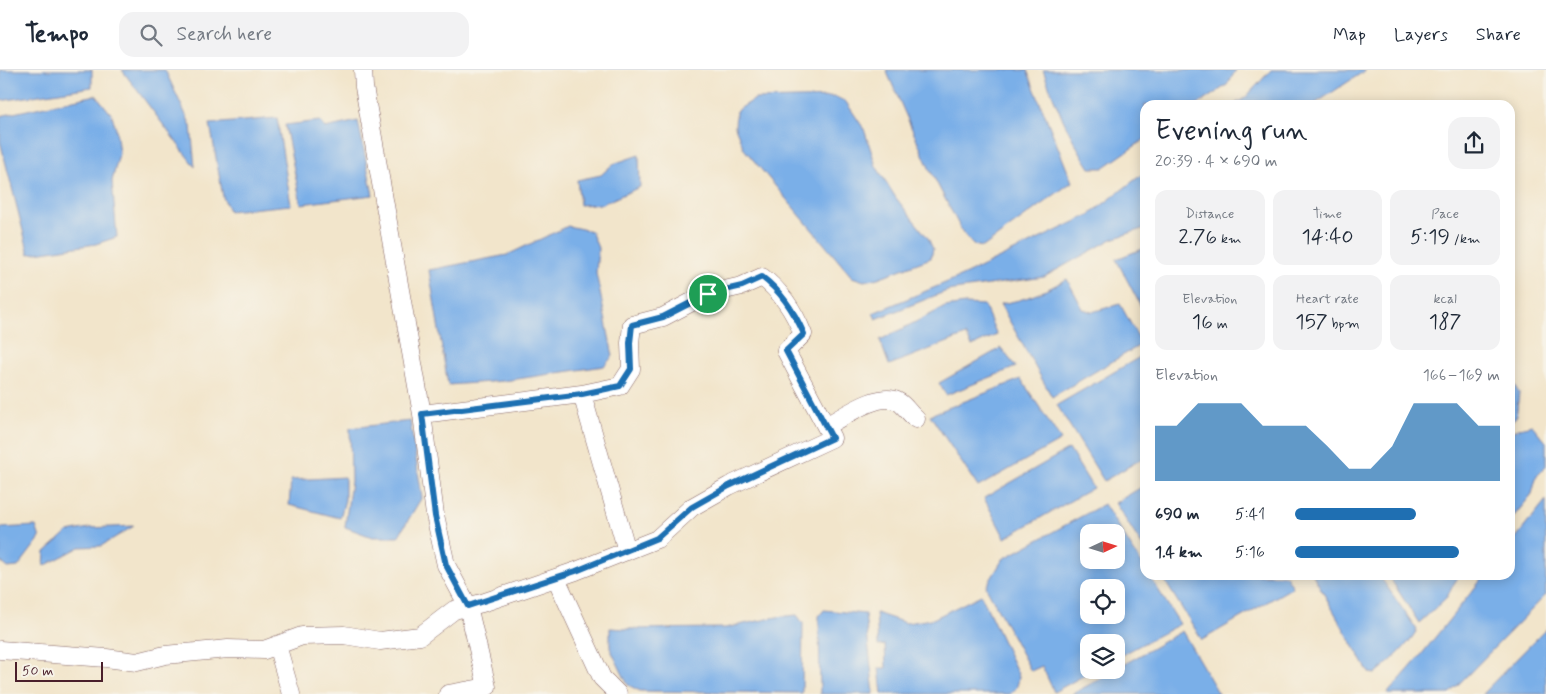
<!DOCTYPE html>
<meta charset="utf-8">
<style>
body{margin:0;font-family:Mynerve,sans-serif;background:#f2f2f3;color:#1f2937;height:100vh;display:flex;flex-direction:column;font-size:19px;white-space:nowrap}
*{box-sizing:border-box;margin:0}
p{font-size:16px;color:#747a83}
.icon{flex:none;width:28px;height:28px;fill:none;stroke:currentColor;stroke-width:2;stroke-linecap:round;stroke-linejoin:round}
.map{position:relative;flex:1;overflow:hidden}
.details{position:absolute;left:1140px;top:30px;width:375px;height:480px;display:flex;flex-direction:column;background:#fff;border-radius:15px;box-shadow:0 2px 12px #0003}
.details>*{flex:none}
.needle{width:32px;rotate:86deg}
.controls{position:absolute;left:1080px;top:454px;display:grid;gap:10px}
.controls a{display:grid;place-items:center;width:45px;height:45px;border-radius:10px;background:#fff;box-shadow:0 2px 12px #0003;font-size:25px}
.scale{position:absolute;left:15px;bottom:12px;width:88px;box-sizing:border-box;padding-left:5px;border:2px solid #4a1f2b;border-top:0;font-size:14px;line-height:18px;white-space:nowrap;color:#4a1f2b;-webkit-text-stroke:4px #f7f3e8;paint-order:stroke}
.pin{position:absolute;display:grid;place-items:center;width:42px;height:42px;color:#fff;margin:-21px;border:2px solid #fff;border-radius:50%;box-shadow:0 1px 5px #0007}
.round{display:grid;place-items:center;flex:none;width:52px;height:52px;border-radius:15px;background:#f2f2f3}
.head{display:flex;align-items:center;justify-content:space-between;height:85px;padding:0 15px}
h1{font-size:28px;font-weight:600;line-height:38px}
.metrics{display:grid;grid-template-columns:repeat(3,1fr);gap:8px;height:85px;padding:5px 15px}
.metrics div{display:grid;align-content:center;border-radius:12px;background:#f2f2f3;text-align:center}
.metrics b{font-size:21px;font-weight:600}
.metrics small{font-size:14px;font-weight:400}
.metrics p{font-size:14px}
.chart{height:140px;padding:10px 15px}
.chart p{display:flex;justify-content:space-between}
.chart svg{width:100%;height:90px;margin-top:5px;fill:#1f6fb2;opacity:.7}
ul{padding:0 15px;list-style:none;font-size:16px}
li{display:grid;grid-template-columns:80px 60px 1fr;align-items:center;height:38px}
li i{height:12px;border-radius:6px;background:#1f6fb2}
header{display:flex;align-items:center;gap:30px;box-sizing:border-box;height:70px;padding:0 25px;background:#fff;border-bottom:1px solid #e0e1e3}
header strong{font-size:24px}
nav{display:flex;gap:28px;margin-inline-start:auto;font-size:18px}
.search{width:350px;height:45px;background:#f2f2f3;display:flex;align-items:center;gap:12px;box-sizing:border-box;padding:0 18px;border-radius:15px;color:#747a83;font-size:19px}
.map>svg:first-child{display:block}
</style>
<header>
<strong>Tempo</strong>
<div class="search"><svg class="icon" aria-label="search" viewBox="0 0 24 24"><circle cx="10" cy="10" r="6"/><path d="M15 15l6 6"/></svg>Search here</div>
<nav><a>Map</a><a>Layers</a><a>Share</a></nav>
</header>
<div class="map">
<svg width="1546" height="624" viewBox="0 0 1546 624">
<rect width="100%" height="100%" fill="#f7f3e8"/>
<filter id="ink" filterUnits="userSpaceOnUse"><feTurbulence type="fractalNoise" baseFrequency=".02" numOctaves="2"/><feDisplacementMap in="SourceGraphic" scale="10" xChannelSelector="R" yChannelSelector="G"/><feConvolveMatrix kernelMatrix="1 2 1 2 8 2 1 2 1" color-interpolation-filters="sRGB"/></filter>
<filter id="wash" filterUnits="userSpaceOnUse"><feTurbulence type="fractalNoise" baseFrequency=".0096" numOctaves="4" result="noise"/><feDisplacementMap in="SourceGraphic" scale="20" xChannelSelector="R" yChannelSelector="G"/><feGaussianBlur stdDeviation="1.12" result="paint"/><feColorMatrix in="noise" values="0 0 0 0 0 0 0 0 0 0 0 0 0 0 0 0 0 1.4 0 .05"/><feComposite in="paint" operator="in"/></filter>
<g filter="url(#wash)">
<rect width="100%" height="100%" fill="#f2e5cb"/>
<path fill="#7aafe8" stroke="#62678a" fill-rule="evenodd" d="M0,0h92v17l-92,14z
M122,0h43l26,56 4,41z
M886,0h141l45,112 -89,65 -10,-2 -10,-12 -33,-63z
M1043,0h193l-9,15 -30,20h-52v34l-42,29h-13c-20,-30 -35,-64 -47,-98z
M1271,0h95l-53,35h-80l12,-7z
M96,25l16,20 4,14 3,25 -7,27 5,56 -21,7 -67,10 -29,-113v-25z
M836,27l10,5 18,27 12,37 20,32 32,40 5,11 -2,9 -53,20 -14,3 -12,-4 -108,-128 -9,-22 1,-16 19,-12z
M277,48l14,87 -62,6 -6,-14 -13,-73z
M320,51l5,7 33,-7 15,74 -72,9 -16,-79z
M639,85l1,32 -38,17 -22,1 -3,-25 24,-5 12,-11z
M1145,102v56l-33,11 -68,38 -97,14 -71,28 -3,-6 89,-37 127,-61z
M568,156l23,5 7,17 -2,25 17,83 -9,10 -100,15 -56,4 -19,-115 78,-15z
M1145,178v66l-29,-55z
M1067,209l16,30 9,3 28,-8 22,40 -90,53 -52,-93c26,-4 44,-12 67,-25z
M965,234l19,1 13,30 -25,11 -6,-11 -77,30 -9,-25 65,-33z
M1001,278l15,19 -70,28 -7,-12z
M1145,284v103l-41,24 -47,-76z
M1510,308l9,15 -3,25 -6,5z
M1021,309l40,61 -83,47 -48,-72z
M410,351l12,76 -24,40h-26l-27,-10 6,-46 -1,-53z
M1532,355l14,17v24l-9,9 -5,19 -22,27v-88l9,-5z
M1069,379l24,39 -88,50 -21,-40z
M345,407v23l-5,18 -51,-13 2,-25z
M1145,415v65l-30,-47z
M1546,430v95l-97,99h-62l30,-34 68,-85h25v-30z
M1104,434l41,65v6h4l31,49 -64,34v-16h-27v28h5l-40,22 -12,-26 -11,5 -45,-84 17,-28zM1089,462h27v28h-27zM1089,518h27v27h-27z
M36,456l4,12 -22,29 -10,1 -8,-7v-33z
M134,456l-33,20 -21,1 -36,19 1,-14 23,-20 21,-4z
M1161,505h125l7,12 -91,53z
M1313,505h66l38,55c-11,18 -26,31 -42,44l-6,-1z
M1388,505h69l1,1 -11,21 -28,26z
M981,525l38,81c-1,9 -2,13 -9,18h-128l-3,-26h7l-1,-23 -7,1 -2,-33 30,10 27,-4z
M824,540l41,4 9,80h-54l-1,-78z
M797,545l6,8 -1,70 -162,-2 -12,-6 -18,-37v-20l16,1 99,-1 52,-11z
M1546,559v65h-64z
M1182,561l37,63h-147l44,-24v-1z"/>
</g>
<g filter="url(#ink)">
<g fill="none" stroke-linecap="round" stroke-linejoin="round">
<defs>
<path id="minor" d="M363,0l1,17 58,327 13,101 11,50 22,41 19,81 -39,7
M422,344l160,-20
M826,356c17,-9 54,-36 73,-24 6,4 11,12 17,17
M556,508l46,100 16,16
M277,575l14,49
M0,580l106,8 31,4 28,-7 63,-6 36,1 38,-14 42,-1 36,6 40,-5 34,-26 28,-7 94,-32 81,-32 35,-32 37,-21 103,-48 -46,-87 17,-17c-9,-23 -21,-42 -41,-57l-20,9 -35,8 -44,23 -31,8 -2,18 1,26 -11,17 -38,8 45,157"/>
</defs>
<use href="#minor" stroke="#856463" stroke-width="19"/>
<use href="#minor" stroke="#fff" stroke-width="18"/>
</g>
</g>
<g fill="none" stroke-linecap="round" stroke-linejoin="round" filter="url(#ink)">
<defs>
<path id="route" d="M762,207c20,15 32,34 42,57l-18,17 46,87 -103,48 -37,21 -35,31 -81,33 -108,35 -22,-41 -11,-49 -13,-102 160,-20 38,-8 11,-17 -1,-26 2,-18 31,-8 45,-23 34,-8z"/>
</defs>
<use href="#route" stroke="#fff" stroke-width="10"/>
<use href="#route" stroke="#1f6fb2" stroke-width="6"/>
</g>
</svg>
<div class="controls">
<a><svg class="needle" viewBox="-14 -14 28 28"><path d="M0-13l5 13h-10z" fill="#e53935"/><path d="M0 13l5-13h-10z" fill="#747a83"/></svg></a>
<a><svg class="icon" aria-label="locate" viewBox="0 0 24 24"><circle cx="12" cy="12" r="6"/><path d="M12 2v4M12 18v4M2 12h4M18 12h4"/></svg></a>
<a><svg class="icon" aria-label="layers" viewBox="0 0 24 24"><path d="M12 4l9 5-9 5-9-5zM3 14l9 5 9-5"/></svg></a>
</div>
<div class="scale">50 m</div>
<div class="pin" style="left:708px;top:224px;background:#1e9e55"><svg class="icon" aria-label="arrive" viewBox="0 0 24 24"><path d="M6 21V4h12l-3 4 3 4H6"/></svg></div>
<section class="details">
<div class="head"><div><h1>Evening run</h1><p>20:39 · 4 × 690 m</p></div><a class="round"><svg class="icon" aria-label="share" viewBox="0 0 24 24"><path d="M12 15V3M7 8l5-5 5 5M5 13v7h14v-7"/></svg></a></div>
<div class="metrics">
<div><p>Distance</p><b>2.76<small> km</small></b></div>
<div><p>Time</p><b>14:40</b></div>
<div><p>Pace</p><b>5:19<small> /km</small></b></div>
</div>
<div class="metrics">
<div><p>Elevation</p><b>16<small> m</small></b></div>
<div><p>Heart rate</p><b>157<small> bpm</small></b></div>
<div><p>kcal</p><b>187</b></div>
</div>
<div class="chart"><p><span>Elevation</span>166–169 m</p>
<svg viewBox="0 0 160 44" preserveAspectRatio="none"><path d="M0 44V17L10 17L20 6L30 6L40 6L50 17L60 17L70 17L80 27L90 38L100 38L110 27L120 6L130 6L140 6L150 17L160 17V44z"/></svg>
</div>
<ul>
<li><b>690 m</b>5:41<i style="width:59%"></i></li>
<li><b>1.4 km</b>5:16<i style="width:80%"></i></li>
</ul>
</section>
</div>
